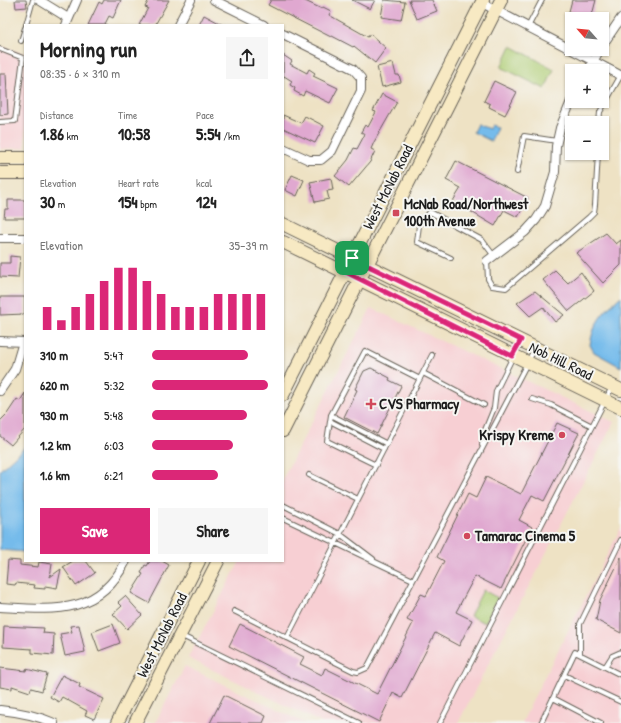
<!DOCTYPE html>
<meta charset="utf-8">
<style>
body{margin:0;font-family:"Patrick Hand",sans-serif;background:#f6f6f6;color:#222;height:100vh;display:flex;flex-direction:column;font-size:15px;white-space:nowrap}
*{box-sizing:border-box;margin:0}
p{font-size:13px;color:#767676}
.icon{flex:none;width:22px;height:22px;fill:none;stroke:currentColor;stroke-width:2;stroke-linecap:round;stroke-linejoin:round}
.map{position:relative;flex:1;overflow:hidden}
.panel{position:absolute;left:24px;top:24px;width:260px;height:538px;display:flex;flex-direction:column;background:#fff;border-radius:0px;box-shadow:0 1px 3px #0004}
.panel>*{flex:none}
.needle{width:26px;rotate:297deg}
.buttons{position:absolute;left:565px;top:12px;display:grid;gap:8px}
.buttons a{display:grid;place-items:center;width:44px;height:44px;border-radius:0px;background:#fff;box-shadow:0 1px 3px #0004;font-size:20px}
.pin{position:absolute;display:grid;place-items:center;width:34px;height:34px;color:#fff;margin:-17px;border-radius:8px;box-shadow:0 2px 6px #0006}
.round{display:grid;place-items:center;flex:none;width:42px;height:42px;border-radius:0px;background:#f6f6f6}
.summary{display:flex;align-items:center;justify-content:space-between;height:68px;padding:0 16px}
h1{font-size:22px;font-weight:700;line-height:30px}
.metrics{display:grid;grid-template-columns:repeat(3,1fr);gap:6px;height:68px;padding:4px 16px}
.metrics div{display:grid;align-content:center}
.metrics b{font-size:17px;font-weight:700}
.metrics small{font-size:11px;font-weight:400}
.metrics p{font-size:11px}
.chart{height:112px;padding:8px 16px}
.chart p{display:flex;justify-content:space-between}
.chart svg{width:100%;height:72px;margin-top:4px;stroke:#db2777;stroke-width:6}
.button{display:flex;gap:8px;margin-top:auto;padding:8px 16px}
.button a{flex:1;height:46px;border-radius:0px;background:#db2777;color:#fff;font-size:16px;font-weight:700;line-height:46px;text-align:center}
.button a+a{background:#f6f6f6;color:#222}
ul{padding:0 16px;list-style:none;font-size:13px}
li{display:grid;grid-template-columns:64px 48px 1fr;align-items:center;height:30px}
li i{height:10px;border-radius:5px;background:#db2777}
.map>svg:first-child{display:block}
</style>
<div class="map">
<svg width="621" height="723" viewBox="0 0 621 723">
<rect width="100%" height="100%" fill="#f6f6f2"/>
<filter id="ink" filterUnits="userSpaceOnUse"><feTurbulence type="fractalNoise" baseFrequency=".025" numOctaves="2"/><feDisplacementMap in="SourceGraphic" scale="8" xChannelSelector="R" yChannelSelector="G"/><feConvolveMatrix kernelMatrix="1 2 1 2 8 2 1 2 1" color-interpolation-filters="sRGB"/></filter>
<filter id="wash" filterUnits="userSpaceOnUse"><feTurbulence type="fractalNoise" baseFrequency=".012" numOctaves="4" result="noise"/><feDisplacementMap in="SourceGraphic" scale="16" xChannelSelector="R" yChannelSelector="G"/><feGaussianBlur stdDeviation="0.9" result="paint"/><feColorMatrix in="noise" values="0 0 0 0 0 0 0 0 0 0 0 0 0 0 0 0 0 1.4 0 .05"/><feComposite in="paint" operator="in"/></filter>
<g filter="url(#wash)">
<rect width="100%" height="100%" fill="#eee2c4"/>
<path fill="#f7cfd3" d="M0,46l25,8v94l-25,1z
M371,308l243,114 -156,301h-136l-134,-65 52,-97h43v-83z
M621,528v195h-99l9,-20z
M185,666l120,57h-150z"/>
<path fill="#afcd75" stroke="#667448" d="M511,46l43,23 -9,20 -44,-22z
M483,590l15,8 -13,25 -15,-7z"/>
<path fill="#74bbeb" stroke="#486c84" d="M477,124l12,5 2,-4 6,2 -6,14 -18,-9z
M621,296v71l-27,-15 -4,-7c4,-25 14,-33 31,-49z
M25,447v105l-25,-2v-80z"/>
<g id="blocks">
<path fill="#e0a8d0" d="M15,0h11l1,7 -11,1z
M104,0h17l-8,18 -4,-2 -4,8 2,1h-19l11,-23 3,2z
M149,0h20l-14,25h-16l9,-17 -3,-1z
M271,0h32l19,9 1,-2 8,4 -2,4 39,22 2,-3 16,14 -11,15 -21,-17 -1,1 -21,-11 -1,1 -63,-32z
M352,0h23l-5,9z
M384,0l21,2 -4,18 -20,-3z
M409,0h23l5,11 -20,8z
M572,0h24l-5,19h-24z
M204,15l19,10h-24z
M283,55l9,6 -2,3 17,9 2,-4 6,4 -2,3 25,12 -8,15 -25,-12 -2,5 -9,-5 1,-3 -5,-3 2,-4 -8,-5 -1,2z
M393,63l3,12h3l2,7 -19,5 -5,-20z
M0,74h6l2,40 -8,1z
M494,81l23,11 -12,23 -16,-8 1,-3 -6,-3z
M382,94l15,8 -23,40 -3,7 4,2 -5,11 -21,25 -14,-11 13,-16 6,-12 3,1 8,-15 -4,-2 4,-7 3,2 8,-15 -3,-1z
M283,115l18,8 4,-7 19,10 -9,17 -32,-15z
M456,161l72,37 -10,19 -14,-7 -9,16 -42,-25 8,-13 -15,-8z
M292,175l12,5 -7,16 -12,-6z
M331,178l2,12 -6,1 2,8 -14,3 -5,-20z
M8,200h17v18h-21l1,-9h3z
M606,233l10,11 5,-4v25l-18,18 -27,-30z
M10,256l10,1 -2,21 -18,-1v-14h10z
M555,270l13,13 13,-11 13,19 -25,20 -26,-31z
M535,291l29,24 -9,7 -12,-15 -13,9 -13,-13z
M0,297h25v17l-25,1z
M371,368l19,10 -1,2 12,6 -24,48 -33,-17 13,-27 -2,-1 9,-18z
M25,393v36l-14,16 -11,-9v-15l7,-7 10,-15 3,2z
M557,423l22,10 -35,68 -12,-6 -13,25 13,7 -31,62 -26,-13 -19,36 16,8 -13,26 -24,-13 -33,65 -9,-5 -14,29 -150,-76 11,-22 64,33 -4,7 22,11 3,-7 52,26 36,-71 -6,-3 14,-26 5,2 18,-35 -7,-4 31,-63 8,4 10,-21 35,17z
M621,557v76l-25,-13 4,-20z
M8,560l12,1v4l18,2 1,-5 13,2 -2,13 11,-8 -4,19 -12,-2v3l-11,-1 1,-3 -19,-2 -1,2 -9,-1z
M73,561h13l9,12 -19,13 -13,-19z
M150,561h12l7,4 -20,38 -18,-10 12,-19 -2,-1 4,-8 2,1z
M125,596l17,19 -15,14 -14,-15 9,-8 -4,-4z
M113,624l7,19 -21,8 -7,-19z
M79,625l6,27 -20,4 -5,-22 12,-2 -2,-6z
M4,626l40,2 -1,5 11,1 -1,21 -21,-2v-4l-29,-2z
M0,668l26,3v-2l21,5 -5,17 -11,-3 -1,4 -18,-6v3l-12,-2z
M62,675l18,9 -1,3 25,12 -10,20 -9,-4 2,-4 -25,-14 -3,5 -9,-5z
M224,695l42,21 -3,7h-53z"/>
</g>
</g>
<g filter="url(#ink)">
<use href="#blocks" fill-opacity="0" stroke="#666157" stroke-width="1"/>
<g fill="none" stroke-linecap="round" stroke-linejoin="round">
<defs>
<path id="lane" d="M26,25l7,-25
M528,27l14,-27
M21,41l4,-13
M0,49l23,9 -8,63 -15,1
M599,123l1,-11 21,-37
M517,172l7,-36 33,5
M451,258l-34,-16 2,-17 11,-13 52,28 12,16
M487,261l1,18 4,7 14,2 83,-71 5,-5 1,-7 3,-52
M423,373l61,32
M532,399l19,6 41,21
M331,415l56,29
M330,421l54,28
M482,445l1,-10 11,-27 2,-17 24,-49
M376,465l-49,-24 4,-26 34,-64 55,28
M309,475l49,24
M283,505l57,29 33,25
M283,518l130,62
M234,611l119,60 5,1 9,-4 167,-318
M182,636l177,87
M287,638l145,-283
M580,654v-30l41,-84
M605,667l7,-11 9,-4
M564,675l57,27
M553,698l48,25
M440,723l172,-336
M541,723l34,-71 46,23"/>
<path id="street" d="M39,0l29,18
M214,0l50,25
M482,3l138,72
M66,25l11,-25
M178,25l13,-25
M283,34l70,35 8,9v13l-29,60 -11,9h-12l-26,-12
M602,46l19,-28
M588,71l12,-22
M0,238h25
M487,261l38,-29 11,-12 9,-14 10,-34 1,-26 4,-18 12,-29
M0,341l25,1
M0,391l15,-22 8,-27
M0,607c53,3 98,9 126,-46
M0,710c19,2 36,5 54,13"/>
<path id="secondary" d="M0,158h25
M0,173h25
M283,224l338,166
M283,242l338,166
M283,395l200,-395
M283,431l218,-431
M117,723l82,-162
M135,723l83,-162"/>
</defs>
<use href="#lane" stroke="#666157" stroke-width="6"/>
<use href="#street" stroke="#666157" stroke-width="10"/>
<use href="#secondary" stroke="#666157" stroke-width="14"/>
<use href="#lane" stroke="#fff" stroke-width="4"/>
<use href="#street" stroke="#fff" stroke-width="8"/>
<use href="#secondary" stroke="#f7e9c3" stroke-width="12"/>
</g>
</g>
<g fill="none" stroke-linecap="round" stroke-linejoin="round" filter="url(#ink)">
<defs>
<path id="route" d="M352,258l169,82 -9,16 -166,-84z"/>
</defs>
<use href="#route" stroke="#fff" stroke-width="8"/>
<use href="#route" stroke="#db2777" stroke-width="5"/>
</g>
<g fill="#d1495b" stroke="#f6f6f2" stroke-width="1.5">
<rect x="392" y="209" width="8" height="8" rx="2"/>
<path d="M369 398h4v4h4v4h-4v4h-4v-4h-4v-4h4z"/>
<circle cx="562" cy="435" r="4"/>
<circle cx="467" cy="536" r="4"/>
</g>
<g text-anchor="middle" stroke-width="4" stroke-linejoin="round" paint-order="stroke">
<g font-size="15" fill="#1c1c1c" stroke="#f6f6f2">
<text transform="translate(388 187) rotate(-63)" y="5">West McNab Road</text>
<text transform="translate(561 361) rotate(26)" y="5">Nob Hill Road</text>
<text transform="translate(162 635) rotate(-63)" y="5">West McNab Road</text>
</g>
<g font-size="15" font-weight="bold" fill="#1c1c1c" stroke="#f6f6f2" text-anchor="start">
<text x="404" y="209">McNab Road/Northwest<tspan x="404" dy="17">100th Avenue</tspan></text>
<text x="379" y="409">CVS Pharmacy</text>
<text x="554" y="440" text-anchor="end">Krispy Kreme</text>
<text x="475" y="541">Tamarac Cinema 5</text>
</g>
</g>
</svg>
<div class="buttons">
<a><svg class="needle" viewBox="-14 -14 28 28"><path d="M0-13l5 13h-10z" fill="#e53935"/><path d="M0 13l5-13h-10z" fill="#767676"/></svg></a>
<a>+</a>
<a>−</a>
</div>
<div class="pin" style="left:352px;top:258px;background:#1e9e55"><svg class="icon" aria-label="arrive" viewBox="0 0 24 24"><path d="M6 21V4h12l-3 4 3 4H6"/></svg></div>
<section class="panel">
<div class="summary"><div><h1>Morning run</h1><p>08:35 · 6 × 310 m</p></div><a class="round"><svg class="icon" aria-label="share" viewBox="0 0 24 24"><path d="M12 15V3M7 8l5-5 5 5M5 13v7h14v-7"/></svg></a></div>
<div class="metrics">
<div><p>Distance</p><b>1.86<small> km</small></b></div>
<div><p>Time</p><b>10:58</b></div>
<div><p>Pace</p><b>5:54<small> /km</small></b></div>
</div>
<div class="metrics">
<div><p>Elevation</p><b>30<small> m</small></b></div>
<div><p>Heart rate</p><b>154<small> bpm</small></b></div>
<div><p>kcal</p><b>124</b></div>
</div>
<div class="chart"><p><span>Elevation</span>35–39 m</p>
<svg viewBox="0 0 160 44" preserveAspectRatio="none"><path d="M5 44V30M15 44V38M25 44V30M35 44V22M45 44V14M55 44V6M65 44V6M75 44V14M85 44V22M95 44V30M105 44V30M115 44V30M125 44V22M135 44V22M145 44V22M155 44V22"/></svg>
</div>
<ul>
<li><b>310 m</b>5:47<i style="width:83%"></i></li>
<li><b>620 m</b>5:32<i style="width:100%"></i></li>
<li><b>930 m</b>5:48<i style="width:82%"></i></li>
<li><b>1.2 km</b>6:03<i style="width:70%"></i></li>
<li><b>1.6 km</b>6:21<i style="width:57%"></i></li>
</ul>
<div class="button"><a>Save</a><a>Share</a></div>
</section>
</div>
